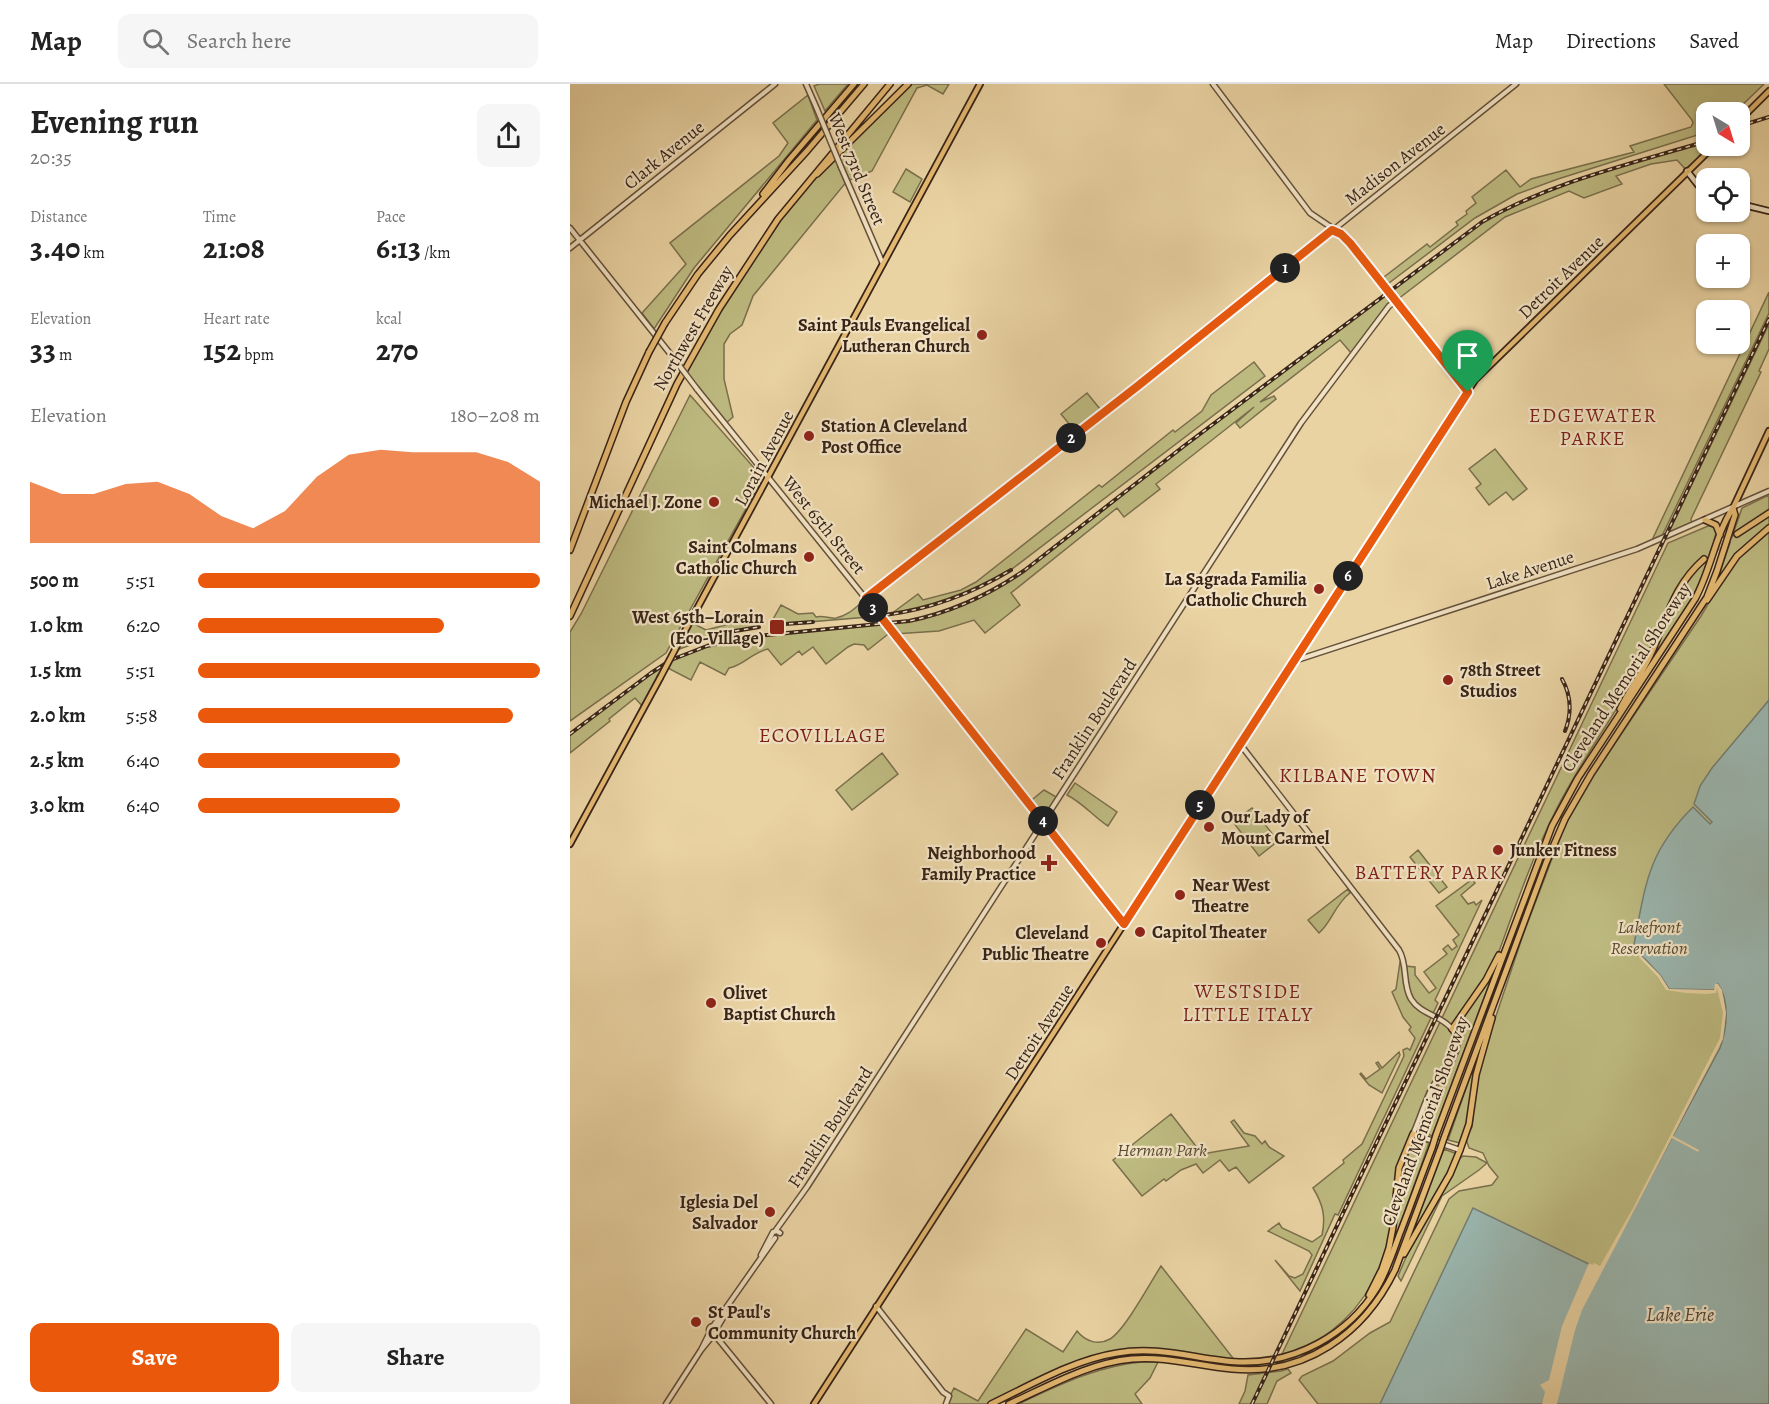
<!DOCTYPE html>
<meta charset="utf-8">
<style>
body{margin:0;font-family:Alegreya,serif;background:#f6f6f6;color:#222;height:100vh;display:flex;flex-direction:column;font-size:22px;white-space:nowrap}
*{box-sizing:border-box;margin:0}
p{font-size:20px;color:#767676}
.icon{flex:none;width:33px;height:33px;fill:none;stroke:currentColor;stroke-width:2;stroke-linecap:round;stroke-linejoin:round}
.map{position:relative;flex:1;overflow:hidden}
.side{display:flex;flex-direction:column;background:#fff;width:570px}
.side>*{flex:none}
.needle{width:39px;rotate:142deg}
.fabs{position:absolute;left:1126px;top:18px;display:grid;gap:12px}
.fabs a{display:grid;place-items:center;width:54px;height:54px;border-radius:12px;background:#fff;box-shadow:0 2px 4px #0004;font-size:30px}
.pin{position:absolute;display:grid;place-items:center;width:51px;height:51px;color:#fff;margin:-62px -26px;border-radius:50% 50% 50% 0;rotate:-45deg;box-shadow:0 0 6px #0007}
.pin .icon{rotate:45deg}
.km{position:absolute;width:30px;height:30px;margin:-15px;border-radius:50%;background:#222;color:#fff;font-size:16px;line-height:30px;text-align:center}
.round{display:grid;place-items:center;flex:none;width:63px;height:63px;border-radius:12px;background:#f6f6f6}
.summary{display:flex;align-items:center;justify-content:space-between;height:102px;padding:0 30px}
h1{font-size:33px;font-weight:700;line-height:45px}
.stats{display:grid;grid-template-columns:repeat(3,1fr);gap:9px;height:102px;padding:6px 30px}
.stats div{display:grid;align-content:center}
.stats b{font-size:30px;font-weight:700}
.stats small{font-size:16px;font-weight:400}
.stats p{font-size:16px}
.chart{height:168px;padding:12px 30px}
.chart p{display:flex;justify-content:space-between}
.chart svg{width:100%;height:108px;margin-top:6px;fill:#ea580c;opacity:.7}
.primary-button{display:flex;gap:12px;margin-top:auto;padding:12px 30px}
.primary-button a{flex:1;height:69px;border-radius:12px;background:#ea580c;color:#fff;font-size:24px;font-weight:700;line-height:69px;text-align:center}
.primary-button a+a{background:#f6f6f6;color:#222}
ul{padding:0 30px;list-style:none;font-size:20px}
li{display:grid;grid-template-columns:96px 72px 1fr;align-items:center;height:45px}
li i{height:15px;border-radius:8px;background:#ea580c}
header{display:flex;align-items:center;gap:36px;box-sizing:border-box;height:84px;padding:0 30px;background:#fff;border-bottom:2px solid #e0e0e0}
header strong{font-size:28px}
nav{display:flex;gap:33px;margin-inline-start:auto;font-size:21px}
.search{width:420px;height:54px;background:#f6f6f6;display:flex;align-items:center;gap:15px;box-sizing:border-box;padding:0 21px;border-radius:12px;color:#767676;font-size:22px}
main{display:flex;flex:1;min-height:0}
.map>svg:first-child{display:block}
</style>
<header>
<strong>Map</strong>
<div class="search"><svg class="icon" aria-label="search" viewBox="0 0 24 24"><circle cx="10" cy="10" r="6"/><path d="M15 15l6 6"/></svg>Search here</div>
<nav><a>Map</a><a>Directions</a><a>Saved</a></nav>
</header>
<main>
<section class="side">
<div class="summary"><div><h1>Evening run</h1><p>20:35</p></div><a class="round"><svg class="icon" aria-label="share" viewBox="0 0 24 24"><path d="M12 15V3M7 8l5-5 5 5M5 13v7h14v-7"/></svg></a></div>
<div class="stats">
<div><p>Distance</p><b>3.40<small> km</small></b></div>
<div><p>Time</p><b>21:08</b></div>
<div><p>Pace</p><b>6:13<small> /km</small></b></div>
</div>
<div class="stats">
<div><p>Elevation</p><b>33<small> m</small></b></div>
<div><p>Heart rate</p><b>152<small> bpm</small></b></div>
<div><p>kcal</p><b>270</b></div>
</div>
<div class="chart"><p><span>Elevation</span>180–208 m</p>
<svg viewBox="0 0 160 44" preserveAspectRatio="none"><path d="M0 44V19L10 24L20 24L30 20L40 19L50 24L60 33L70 38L80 31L90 17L100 8L110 6L120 7L130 7L140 7L150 11L160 19V44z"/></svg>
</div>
<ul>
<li><b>500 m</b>5:51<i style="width:100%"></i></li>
<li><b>1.0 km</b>6:20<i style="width:72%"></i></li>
<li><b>1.5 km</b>5:51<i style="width:100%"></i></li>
<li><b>2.0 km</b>5:58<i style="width:92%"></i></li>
<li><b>2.5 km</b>6:40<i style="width:59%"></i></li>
<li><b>3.0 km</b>6:40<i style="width:59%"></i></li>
</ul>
<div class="primary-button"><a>Save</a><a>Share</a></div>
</section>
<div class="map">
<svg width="1199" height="1320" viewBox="0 0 1199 1320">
<rect width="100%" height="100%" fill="#ead3a3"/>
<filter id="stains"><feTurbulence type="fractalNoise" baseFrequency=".00333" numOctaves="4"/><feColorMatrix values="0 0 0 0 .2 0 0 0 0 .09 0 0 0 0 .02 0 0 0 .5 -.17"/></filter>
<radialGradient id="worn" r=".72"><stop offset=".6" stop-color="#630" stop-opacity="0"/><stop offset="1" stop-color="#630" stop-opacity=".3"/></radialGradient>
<path fill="#bdba80" stroke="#7a6f4c" stroke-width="1.5" d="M249,0h29l-23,27 -11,-25z
M338,0h41l-6,10 -16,-9 -10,3 -45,83 -25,10 -94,115 -11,29 -12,9 -6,10v35l9,38 -8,7 -41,-53 35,-62 82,-119z
M1094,0h100l-29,28h-28v20l-149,47 -41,15 -42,24 -90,68 -5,-6 47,-36 3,3 28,-22 -2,-3 11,-8 -1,-3 10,-8 -4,-6 34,-27 14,17 11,-8 103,-27 -4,-6 61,-19 2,-4 -1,-3z
M238,11l9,25 -123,148 -40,61 -12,-16 44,-49 -16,-21 109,-87 9,-13 -15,-20z
M1137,57v5h7l-27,25 -10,-11 -26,4 -35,12 6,8 -38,14 -15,-7 -64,26 -116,89 -37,48 -12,-14 -80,62 14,-6 2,3 -36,29 -4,-5 18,-16 -98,77 4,5 -36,28 -7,-9 -106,85 9,12 -35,28 -11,-13 -35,11 -45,3 -2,-3 -24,19 -4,-5 -10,-1 -6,3 -22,17 -13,-17 -11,8 -3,-4 -18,14 -13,-16c-17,4 -24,16 -39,19l-4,7 -25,-13 -9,18 -25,-13 -22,41 -9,-10 -26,21 1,2 -40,32v-19l81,-61 20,-13 36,-14 39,-9 163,-16c43,-9 80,-26 116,-51l159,-124 298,-224c69,-40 149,-58 225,-81z
M336,85l16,10 -12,23 -17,-10z
M1199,208v21l-109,227 -8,4 1,-6z
M1199,240v25l-10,22 2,1 -70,147 1,7 -26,12z
M684,278l11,14 -253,193 -52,27 -44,14 -25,4 27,-20 5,6 38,-10 15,-8 123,-97 3,2 71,-57 2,2 27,-21 9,-16z
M517,309l13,16 -26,21 -13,-16z
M120,311l73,83 -97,175 -96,68v-89l11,-18z
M925,365l32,40 -14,11 -7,-8 -17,13 -13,-17 5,-4 -12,-15z
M1199,411v16l-33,22 33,-18v10l-31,27 -15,20h-3l22,-64z
M1138,442h5l3,7 -8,31 -16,35 -37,57 -3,-1 22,-54 28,-43c-32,26 -36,63 -54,98 -28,52 -64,99 -91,152 -28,55 -47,115 -69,173l2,1 -58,154 -11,-5c-4,-33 41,-63 39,-90l-32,48 -9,25 -1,19 -8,3c-4,9 -10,19 -12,30 -5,18 -3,36 -6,55 -6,43 -25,83 -61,110 -14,10 -31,21 -49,23l386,-811z
M1199,446v437l-199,437h-252l-19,-24 3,-4 31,-15 37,-28 20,-11 59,-123 10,-8 33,-6 6,-8 -9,-11 -6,-13 -14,-5 -3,-9 6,-12 3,-38 7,-31 41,-123 38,-100 12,-26 22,-36 106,-157 24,-41 20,-25z
M296,515l14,17 -107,9 -1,-4 9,-16 17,9 15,-1 3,4c8,-2 13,2 20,1 12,-2 21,-12 30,-19z
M179,535l11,3 -3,5 -48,11 -35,13 16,-29 16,8z
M312,669l16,21 -46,36 -16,-20z
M505,699l42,29 -9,14c-14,-9 -25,-23 -41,-31z
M474,706l14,8 -15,24 -15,-19z
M682,724l26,33 -19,15 -26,-34z
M848,766l29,37 -8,6 -29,-36z
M908,791l2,3 -7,2 2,3 -14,12 7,9 6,-2 2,3 6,-5 -47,100 3,3 -100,212 -3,-1 -35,77 -25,-31 14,16 6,2 8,-4 9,-19 -3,-4 -41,-20 11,-8 3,5 30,14 10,-7c4,-18 1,-31 -9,-47l31,-25 -1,-3 19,-16 42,-88 -1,-6 4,-2 3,2 5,-12 -6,-8 2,-3 -8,-10 -11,-25 4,-3 4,-27 3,-3 2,7 10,1v8l14,18 7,-5 -12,-16 23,-18 -4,-5 5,-4 4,5 5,-4 -4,-6 6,-5 -23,-29z
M778,805l2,4c-15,11 -18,29 -31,40l-11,-13z
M829,968l1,3 -18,38 -13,-8 -9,-11 1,-1 5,6 14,-10 -4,-6 2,-1 4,6z
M901,990l3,1 -6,45 -8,23 -12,-3z
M601,1030l31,40 47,-8 -18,-24 3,-2 10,13 11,3 7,8 3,-3 4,6 15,9 -35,27 -13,-16 -7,4 -9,-11 -17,13 -7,-9 -15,6 -15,11 -2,-2 -22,17 -29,-36z
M846,1055l13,4 -32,91 -3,-1 8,-65 11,-27z
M874,1065l13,5 -5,11 -34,59 -2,-1z
M893,1072l13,1 11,6 -8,7 -37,26 -41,85 -3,-5 15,-35 45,-81z
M591,1182l75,96 -97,-12 -60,13 -88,41h-45l8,-16 24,13 48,-72 37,23 14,-21c8,10 21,15 33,8 15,-9 40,-56 51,-73z
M572,1278h16l-8,16 -15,16 7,10h-124c41,-19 79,-38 124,-42z
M718,1285l3,4 -14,8 -10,23h-28l6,-13 3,-16 33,-4z"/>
<path fill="#9ab6af" stroke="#737c73" stroke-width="1.5" d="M1199,616v704h-389l93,-196 128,62 119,-222c7,-19 10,-47 -2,-64l-4,6 -45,-1 -9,-14 -15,-16 -8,-6 -3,-8 1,-6c11,-58 14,-88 58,-132l17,17 2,-2 -18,-18 6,-18 12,-18z"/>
<path fill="#ead3a3" d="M1070,871l20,20 9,14 45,1 1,-6h3l4,6 4,23 -3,26 -50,97 26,14 -1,2 -26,-14 -90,172 -7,20 -18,74h-15l3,-12 -5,-7 9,-5 13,-54 27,-63 4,2 1,-2 6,3 33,-58 87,-170 3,-25 -6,-25 -1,5 -10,1 -20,-1 -20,-3 -8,-13 -19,-20z"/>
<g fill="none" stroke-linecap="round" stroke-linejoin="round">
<path stroke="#c6b087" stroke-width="5" stroke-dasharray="5 2.5" stroke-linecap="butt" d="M1134,475l33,-25"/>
<defs>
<path id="tertiary" d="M236,0l11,25
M643,0l97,129 31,21 39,46
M271,83l42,97
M0,144l102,128
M0,164l205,-164
M826,217l72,91
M127,305l181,225
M296,515l273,-214 377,-301
M318,543l236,297
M724,577l343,-112 132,-58
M670,660l159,206c9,15 3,33 12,49 10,16 30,16 41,30 4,6 6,15 4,22 -4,13 -16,24 -23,35 -8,15 -13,32 -20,48l47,16
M206,1146l31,-43 494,-764 88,-117 7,-5
M191,1171l12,-23 4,-1 3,2
M306,1222l67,86 6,4 -3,8
M144,1241l61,-87
M139 1246a4 4 0 1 1 8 0a4 4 0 1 1-8 0Z
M147,1244l9,-15
M144,1250l57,70
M131,1266l13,-16
M96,1320l35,-54 9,-18"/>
<path id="secondary" d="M1117,87l11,14 9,7
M1170,120l29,7"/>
<path id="primary" d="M1170,36l29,-29
M1163,424l36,-77
M109,558l301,-558
M0,760l90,-166
M244,1320l661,-1024 239,-234"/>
<path id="motorway" d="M247,90l91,-90
M193,110l26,-34 65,-76
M95,239l33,-49 32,-39 77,-84 57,-67
M1135,436l11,5 4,10
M1167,450l32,-21
M0,466l56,-148 23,-50
M1137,516l30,-44 32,-28
M0,532l107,-232 42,-75 59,-90 112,-135
M1050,625c9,-18 21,-34 30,-53 17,-36 22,-69 54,-97
M882,945l34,-49 13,-25
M866,1051l116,-309 26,-48 117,-179c16,-29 20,-64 38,-91
M874,1054l102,-275 19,-44 26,-45 116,-177 10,-26 18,-56 -2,-7
M834,1170l46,-80 10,-24 9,-26 7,-49 16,-57
M799,1211l13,-26 7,-21 4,-21 6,-59 14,-34
M421,1320c40,-19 82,-44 126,-51 43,-8 81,7 122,9 56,2 109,-27 138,-74 10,-17 16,-36 23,-55 11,-28 21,-57 32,-85
M439,1320c40,-18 79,-41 123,-45 34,-3 66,7 100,10 73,7 132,-35 163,-99l45,-120"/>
</defs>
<use href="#tertiary" stroke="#64503b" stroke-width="7"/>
<use href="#secondary" stroke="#382418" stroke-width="8"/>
<use href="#primary" stroke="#382418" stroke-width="8"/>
<use href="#motorway" stroke="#382418" stroke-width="8"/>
<use href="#tertiary" stroke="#f1e2c3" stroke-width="4"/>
<use href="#secondary" stroke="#f1e2c3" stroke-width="4.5"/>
<use href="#primary" stroke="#e5ba72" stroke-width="4.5"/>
<use href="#motorway" stroke="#e5ba72" stroke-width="5"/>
<defs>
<path id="rail" d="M1170,42l29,-9
M315,531c46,-6 86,-21 126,-45
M201,541l42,-3
M165,547l24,-4
M992,595c9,16 10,34 3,52
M0,650l81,-61 20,-13 36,-14 39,-9 163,-16c43,-9 80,-26 116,-51l159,-124 298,-224c69,-40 149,-58 225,-81
M682,1320l517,-1085"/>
</defs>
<use href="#rail" stroke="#382418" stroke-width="4"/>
<use href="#rail" stroke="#f1e2c3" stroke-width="1.5" stroke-dasharray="4.5" stroke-linecap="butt"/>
<defs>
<path id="tertiary-bridge" d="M247,25l24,58
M810,196l13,17
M102,272l25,33
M308,530l10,13"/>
<path id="primary-bridge" d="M90,594l19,-36"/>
<path id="motorway-bridge" d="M79,268l16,-29
M862,1064l4,-13
M870,1066l4,-12"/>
</defs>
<use href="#tertiary-bridge" stroke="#64503b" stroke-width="7" stroke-linecap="butt"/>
<use href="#primary-bridge" stroke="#382418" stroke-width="8" stroke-linecap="butt"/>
<use href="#motorway-bridge" stroke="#382418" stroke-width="8" stroke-linecap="butt"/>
<use href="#tertiary-bridge" stroke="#f1e2c3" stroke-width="4"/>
<use href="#primary-bridge" stroke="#e5ba72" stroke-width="4.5"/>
<use href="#motorway-bridge" stroke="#e5ba72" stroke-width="5"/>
</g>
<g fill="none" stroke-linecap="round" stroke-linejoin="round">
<defs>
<path id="route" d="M762,146l9,4 9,9 118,149 -344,532 -258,-326 273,-213z"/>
</defs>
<use href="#route" stroke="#fff" stroke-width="12"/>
<use href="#route" stroke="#ea580c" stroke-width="8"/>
</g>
<g fill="#8f2418" stroke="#f1e2c3" stroke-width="2">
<circle cx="412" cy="251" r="6"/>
<circle cx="239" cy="352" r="6"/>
<circle cx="144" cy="418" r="6"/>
<circle cx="239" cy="473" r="6"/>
<circle cx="749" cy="505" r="6"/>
<rect x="199" y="535" width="16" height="16" rx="3"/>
<circle cx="878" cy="596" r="6"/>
<circle cx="639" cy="743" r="6"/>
<circle cx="928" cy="766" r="6"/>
<path d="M476 770h6v6h6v6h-6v6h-6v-6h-6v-6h6z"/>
<circle cx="610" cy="811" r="6"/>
<circle cx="570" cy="848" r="6"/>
<circle cx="531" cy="859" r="6"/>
<circle cx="141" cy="919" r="6"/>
<circle cx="200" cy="1128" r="6"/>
<circle cx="126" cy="1238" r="6"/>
</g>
<g text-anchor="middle" stroke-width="4.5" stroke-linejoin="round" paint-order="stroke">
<g font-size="18" fill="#382418" stroke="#f1e2c3">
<text transform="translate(94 71) rotate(-39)" y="6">Clark Avenue</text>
<text transform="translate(825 80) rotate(-38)" y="6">Madison Avenue</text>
<text transform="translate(287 85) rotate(67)" y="6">West 73rd Street</text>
<text transform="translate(991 193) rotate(-44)" y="6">Detroit Avenue</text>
<text transform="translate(123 244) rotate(-60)" y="6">Northwest Freeway</text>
<text transform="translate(194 374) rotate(-62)" y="6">Lorain Avenue</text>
<text transform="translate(254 441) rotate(51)" y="6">West 65th Street</text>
<text transform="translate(960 486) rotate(-18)" y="6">Lake Avenue</text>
<text transform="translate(1056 593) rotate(-57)" y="6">Cleveland Memorial Shoreway</text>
<text transform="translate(524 635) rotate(-57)" y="6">Franklin Boulevard</text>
<text transform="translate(469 948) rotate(-57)" y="6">Detroit Avenue</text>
<text transform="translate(855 1037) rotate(-70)" y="6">Cleveland Memorial Shoreway</text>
<text transform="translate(260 1043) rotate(-57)" y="6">Franklin Boulevard</text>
</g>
<g font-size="18" font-weight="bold" fill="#382418" stroke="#f1e2c3" text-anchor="end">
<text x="400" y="247">Saint Pauls Evangelical<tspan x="400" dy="21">Lutheran Church</tspan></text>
<text x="251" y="348" text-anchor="start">Station A Cleveland<tspan x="251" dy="21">Post Office</tspan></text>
<text x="132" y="424">Michael J. Zone</text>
<text x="227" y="469">Saint Colmans<tspan x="227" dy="21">Catholic Church</tspan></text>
<text x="737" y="501">La Sagrada Familia<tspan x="737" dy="21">Catholic Church</tspan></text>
<text x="194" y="539">West 65th–Lorain<tspan x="194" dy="21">(Eco-Village)</tspan></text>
<text x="890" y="592" text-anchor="start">78th Street<tspan x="890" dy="21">Studios</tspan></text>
<text x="651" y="739" text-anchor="start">Our Lady of<tspan x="651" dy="21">Mount Carmel</tspan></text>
<text x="940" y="772" text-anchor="start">Junker Fitness</text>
<text x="466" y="775">Neighborhood<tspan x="466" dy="21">Family Practice</tspan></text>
<text x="622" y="807" text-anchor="start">Near West<tspan x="622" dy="21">Theatre</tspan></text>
<text x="582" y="854" text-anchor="start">Capitol Theater</text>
<text x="519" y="855">Cleveland<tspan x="519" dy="21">Public Theatre</tspan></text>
<text x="153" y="915" text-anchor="start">Olivet<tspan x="153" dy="21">Baptist Church</tspan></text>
<text x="188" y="1124">Iglesia Del<tspan x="188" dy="21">Salvador</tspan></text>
<text x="138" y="1234" text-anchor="start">St Paul's<tspan x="138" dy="21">Community Church</tspan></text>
</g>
<g font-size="18" font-style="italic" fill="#594a32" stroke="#f1e2c3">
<text x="1079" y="849">Lakefront<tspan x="1079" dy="21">Reservation</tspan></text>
<text x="592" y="1072">Herman Park</text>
</g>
<g font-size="20" letter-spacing="1.5" fill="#7a1f14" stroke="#f1e2c3">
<text x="1023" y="338">EDGEWATER<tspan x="1023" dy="23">PARKE</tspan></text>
<text x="253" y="658">ECOVILLAGE</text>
<text x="788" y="698">KILBANE TOWN</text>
<text x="859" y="795">BATTERY PARK</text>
<text x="678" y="914">WESTSIDE<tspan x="678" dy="23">LITTLE ITALY</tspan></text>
</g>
<g font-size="20" font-style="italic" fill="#50483e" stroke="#f1e2c3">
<text x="1110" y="1237">Lake Erie</text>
</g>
</g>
<rect width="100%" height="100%" filter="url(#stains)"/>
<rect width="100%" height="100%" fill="url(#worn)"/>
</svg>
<div class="fabs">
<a><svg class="needle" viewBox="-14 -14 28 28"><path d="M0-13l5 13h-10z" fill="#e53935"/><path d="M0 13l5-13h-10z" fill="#767676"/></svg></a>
<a><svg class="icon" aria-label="locate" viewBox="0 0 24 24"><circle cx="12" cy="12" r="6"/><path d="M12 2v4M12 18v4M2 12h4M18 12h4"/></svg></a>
<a>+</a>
<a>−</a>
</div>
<div class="pin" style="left:898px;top:308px;background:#1e9e55"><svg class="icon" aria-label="arrive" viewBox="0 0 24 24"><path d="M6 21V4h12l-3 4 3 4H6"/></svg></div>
<b class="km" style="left:715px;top:184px">1</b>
<b class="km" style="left:501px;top:354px">2</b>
<b class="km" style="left:303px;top:524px">3</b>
<b class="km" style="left:473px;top:737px">4</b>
<b class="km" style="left:630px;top:721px">5</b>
<b class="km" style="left:778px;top:492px">6</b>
</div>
</main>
